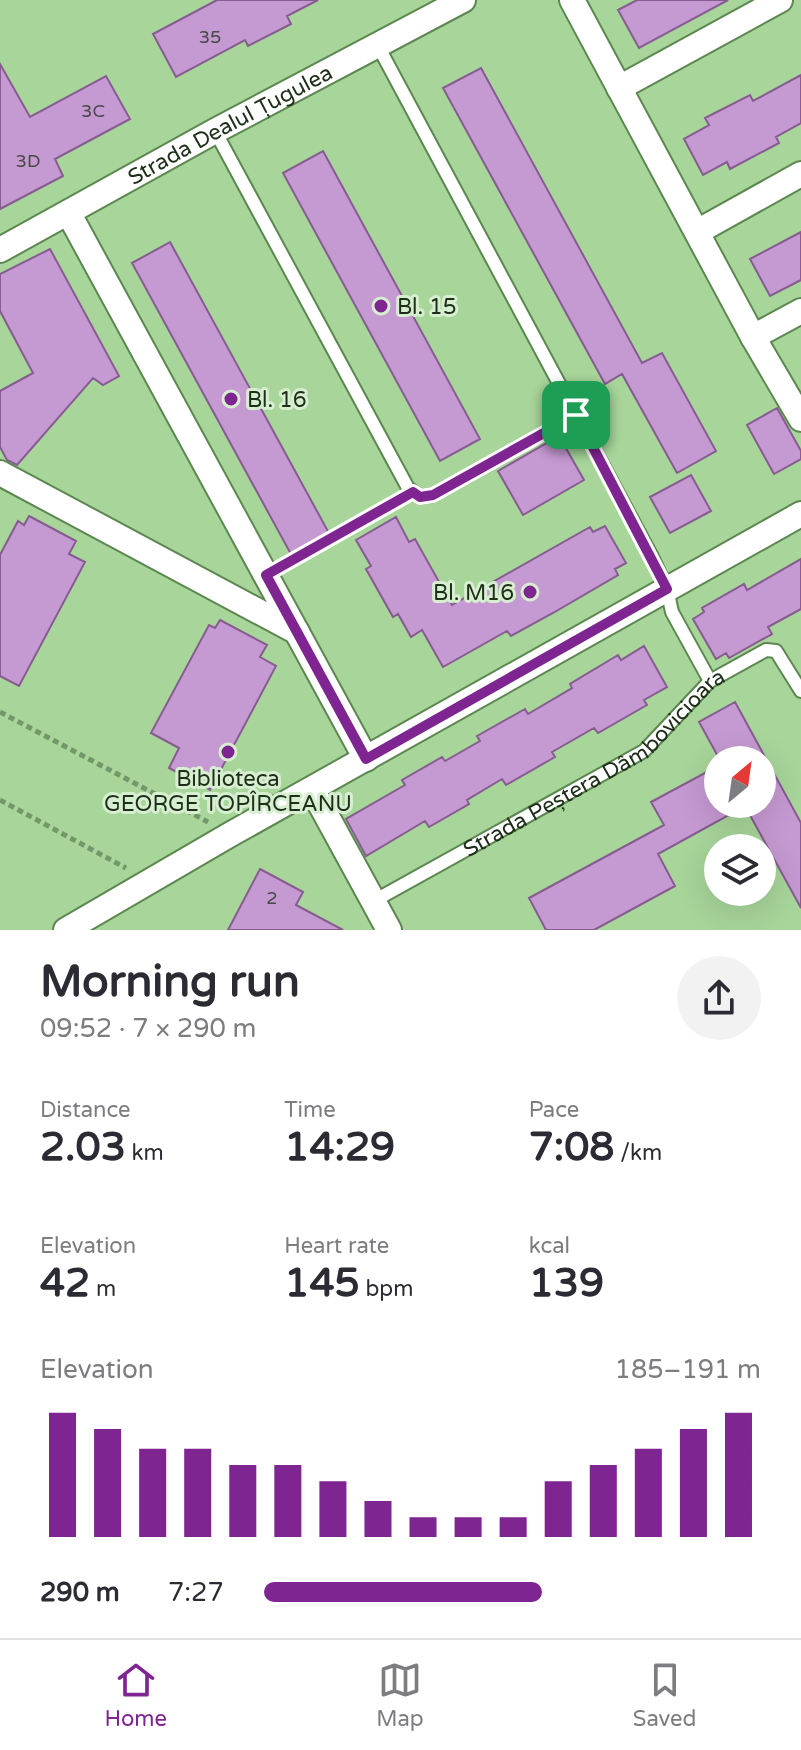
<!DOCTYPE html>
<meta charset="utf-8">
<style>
body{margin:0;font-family:"Varela Round",sans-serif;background:#f2f2f3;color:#2b2b33;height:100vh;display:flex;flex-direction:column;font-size:30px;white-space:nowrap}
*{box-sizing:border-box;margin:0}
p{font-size:26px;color:#7c7c81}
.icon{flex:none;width:44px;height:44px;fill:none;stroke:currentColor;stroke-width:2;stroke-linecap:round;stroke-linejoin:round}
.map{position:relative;height:930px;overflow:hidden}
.side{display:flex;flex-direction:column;background:#fff;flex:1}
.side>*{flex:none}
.needle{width:52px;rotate:29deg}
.tools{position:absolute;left:704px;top:746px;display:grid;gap:16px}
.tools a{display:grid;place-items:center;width:72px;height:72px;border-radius:50%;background:#fff;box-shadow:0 8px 32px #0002;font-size:40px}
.pin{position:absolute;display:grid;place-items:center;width:68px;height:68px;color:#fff;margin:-34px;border-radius:16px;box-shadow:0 4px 12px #0006}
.round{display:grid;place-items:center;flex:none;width:84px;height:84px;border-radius:42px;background:#f2f2f3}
.head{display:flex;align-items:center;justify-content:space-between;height:136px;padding:0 40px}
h1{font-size:44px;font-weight:700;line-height:60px}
.figures{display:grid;grid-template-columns:repeat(3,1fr);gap:12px;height:136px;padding:8px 40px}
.figures div{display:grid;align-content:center}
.figures b{font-size:40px;font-weight:700}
.figures small{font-size:22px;font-weight:400}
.figures p{font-size:22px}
.chart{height:224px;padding:16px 40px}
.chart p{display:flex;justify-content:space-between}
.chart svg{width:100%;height:144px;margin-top:8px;stroke:#7e2592;stroke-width:6}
ul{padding:0 40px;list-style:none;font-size:26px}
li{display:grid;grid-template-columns:128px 96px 1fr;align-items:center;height:60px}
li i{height:20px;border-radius:10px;background:#7e2592}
.dock{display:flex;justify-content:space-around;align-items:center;height:112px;border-top:2px solid #e1e1e2;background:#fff;font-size:22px;color:#7c7c81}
.dock a{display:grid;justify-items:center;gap:4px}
.dock .active{color:#7e2592}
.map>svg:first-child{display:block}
</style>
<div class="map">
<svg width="801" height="930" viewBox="0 0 801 930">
<rect width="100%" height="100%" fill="#a7d59a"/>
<path fill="#c599d1" stroke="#865c91" stroke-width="2" d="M217,0h101l-31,16 4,8 -43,22 -3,-6 -69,37 -23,-43z
M637,0h91l-89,48 -21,-38z
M0,64l30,53 76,-41 24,43 -75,40 8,17 -63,33z
M481,68l161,295 20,-10 54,98 -39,22 -55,-99 -17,10 -162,-296z
M801,75v48l-25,14 3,6 -49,26 -3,-7 -24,13 -19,-36 25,-14 -4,-7 45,-23 3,6z
M323,151l157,288 -40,22 -157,-288z
M801,232v48l-31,16 -20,-37z
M170,242l160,293 -38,21 -160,-293z
M50,249l69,127 -16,9 -10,-7 -76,87 -10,-5 -7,-13v-56l33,-18 -33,-62v-37z
M777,408l24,43v8l-27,15 -27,-49z
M559,436l25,44 -61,35 -25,-44z
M691,475l20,36 -41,22 -20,-36z
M29,516l47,25 -7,13 16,8 -66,124 -19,-10v-121l18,-34 6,4z
M396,517l13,25 6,-3 37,66 138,-78 3,5 12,-6 21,37 -11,6 3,6 -65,38 -42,23 -4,-5 -64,36 -21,-37 -11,7 -13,-23 -5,3 -27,-48 5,-3 -15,-26z
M801,559v50l-33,18 4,7 -43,24 -3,-5 -10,6 -23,-40 11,-7 -2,-4 42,-24 3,6z
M220,620l47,25 -7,12 16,9 -66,124 -41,-22 10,-20 -28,-15 58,-108 6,3z
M644,646l23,41 -23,13 3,5 -49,28 -4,-5 -42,24 3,5 -49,28 -4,-6 -35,21 2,4 -40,23 -4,-6 -59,35 -20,-37 59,-34 -3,-5 40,-23 3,4 35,-20 -3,-5 48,-27 3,5 44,-26 -2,-4 48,-29 3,5z
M735,702l66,121v85l-56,-102 -87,48 17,32 -81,44h-48l-17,-32 135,-73 -13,-23 67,-36v38h44v-44h-42l-21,-38z
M260,869l43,23 -7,13 47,25h-115z"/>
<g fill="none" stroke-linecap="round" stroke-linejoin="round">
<defs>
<g id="lane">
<path d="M378,46l273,509 16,34 5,23 38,69"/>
<path d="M215,131l193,357 12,9 13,-2 143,-80"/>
<path id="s1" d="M372,902l272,-151 66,-70 56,-31 10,1 25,40"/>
</g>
<g id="street">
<path d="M572,0l181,337 48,82"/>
<path d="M619,88l161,-88"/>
<path d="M69,214l297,545"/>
<path d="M697,232l104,-58"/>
<path id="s2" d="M0,250l215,-119 248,-131"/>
<path d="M753,337l48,-26"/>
<path d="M0,473l297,159"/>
<path d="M312,789l77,141"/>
<path d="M66,930l165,-96 570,-320"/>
</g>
</defs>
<use href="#lane" stroke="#5c8750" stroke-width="16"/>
<use href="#street" stroke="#5c8750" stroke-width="28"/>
<path stroke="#739769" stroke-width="5" stroke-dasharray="6 4" stroke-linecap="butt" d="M284,565l113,-65
M0,712l208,110
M0,800l126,68"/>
<use href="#lane" stroke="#fff" stroke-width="12"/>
<use href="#street" stroke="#fff" stroke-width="24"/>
</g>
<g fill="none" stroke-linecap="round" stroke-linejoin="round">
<defs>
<path id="route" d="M576,415l91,174 -301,170 -100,-184 147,-83 7,5 13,-2z"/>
</defs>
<use href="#route" stroke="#fff" stroke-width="16"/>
<use href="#route" stroke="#7e2592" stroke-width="10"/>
</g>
<g fill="#7e2592" stroke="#d7eed0" stroke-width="3">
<circle cx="381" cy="306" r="8"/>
<circle cx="231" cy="399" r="8"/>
<circle cx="530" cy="592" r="8"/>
<circle cx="228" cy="752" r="8"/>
</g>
<g text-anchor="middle" stroke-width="6" stroke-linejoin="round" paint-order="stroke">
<g font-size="18" fill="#474a46">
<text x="210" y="43">35</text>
<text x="93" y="117">3C</text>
<text x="28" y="167">3D</text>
<text x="272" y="904">2</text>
</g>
<g font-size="22" fill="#1d2f18" stroke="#d7eed0">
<text dy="8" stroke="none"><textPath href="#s2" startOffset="262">Strada Dealul Țugulea</textPath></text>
<text dy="8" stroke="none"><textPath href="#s1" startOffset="264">Strada Peștera Dâmbovicioara</textPath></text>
</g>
<g font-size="22" fill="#1d2f18" stroke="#d7eed0" text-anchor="start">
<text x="397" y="314">Bl. 15</text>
<text x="247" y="407">Bl. 16</text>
<text x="514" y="600" text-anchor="end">Bl. M16</text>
<text x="228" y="786" text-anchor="middle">Biblioteca<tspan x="228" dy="25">GEORGE TOPÎRCEANU</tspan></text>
</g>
</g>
</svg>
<div class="tools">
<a><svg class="needle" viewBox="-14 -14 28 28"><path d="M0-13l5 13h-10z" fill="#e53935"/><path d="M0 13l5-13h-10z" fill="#7c7c81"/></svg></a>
<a><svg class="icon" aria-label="layers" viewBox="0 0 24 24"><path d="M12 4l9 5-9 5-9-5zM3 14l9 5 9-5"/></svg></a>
</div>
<div class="pin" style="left:576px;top:415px;background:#1e9e55"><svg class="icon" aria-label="arrive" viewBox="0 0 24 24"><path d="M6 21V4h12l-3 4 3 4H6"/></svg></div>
</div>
<section class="side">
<div class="head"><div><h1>Morning run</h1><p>09:52 · 7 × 290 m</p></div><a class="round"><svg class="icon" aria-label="share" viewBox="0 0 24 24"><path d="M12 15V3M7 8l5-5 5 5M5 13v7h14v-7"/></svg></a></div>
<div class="figures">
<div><p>Distance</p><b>2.03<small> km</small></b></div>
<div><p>Time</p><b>14:29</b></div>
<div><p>Pace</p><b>7:08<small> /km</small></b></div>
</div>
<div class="figures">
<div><p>Elevation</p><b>42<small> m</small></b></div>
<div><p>Heart rate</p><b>145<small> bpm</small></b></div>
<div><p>kcal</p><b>139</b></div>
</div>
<div class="chart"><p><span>Elevation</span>185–191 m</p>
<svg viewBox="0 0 160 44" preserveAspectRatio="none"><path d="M5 44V6M15 44V11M25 44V17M35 44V17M45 44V22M55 44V22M65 44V27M75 44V33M85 44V38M95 44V38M105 44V38M115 44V27M125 44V22M135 44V17M145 44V11M155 44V6"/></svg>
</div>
<ul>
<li><b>290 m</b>7:27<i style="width:56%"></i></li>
</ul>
</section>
<nav class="dock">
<a class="active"><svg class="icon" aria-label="home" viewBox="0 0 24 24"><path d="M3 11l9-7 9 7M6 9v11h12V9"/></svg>Home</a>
<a><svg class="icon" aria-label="map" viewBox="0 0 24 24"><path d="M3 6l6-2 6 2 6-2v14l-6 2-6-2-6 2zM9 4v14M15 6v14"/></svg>Map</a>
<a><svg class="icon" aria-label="saved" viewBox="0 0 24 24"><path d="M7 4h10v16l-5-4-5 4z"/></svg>Saved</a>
</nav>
